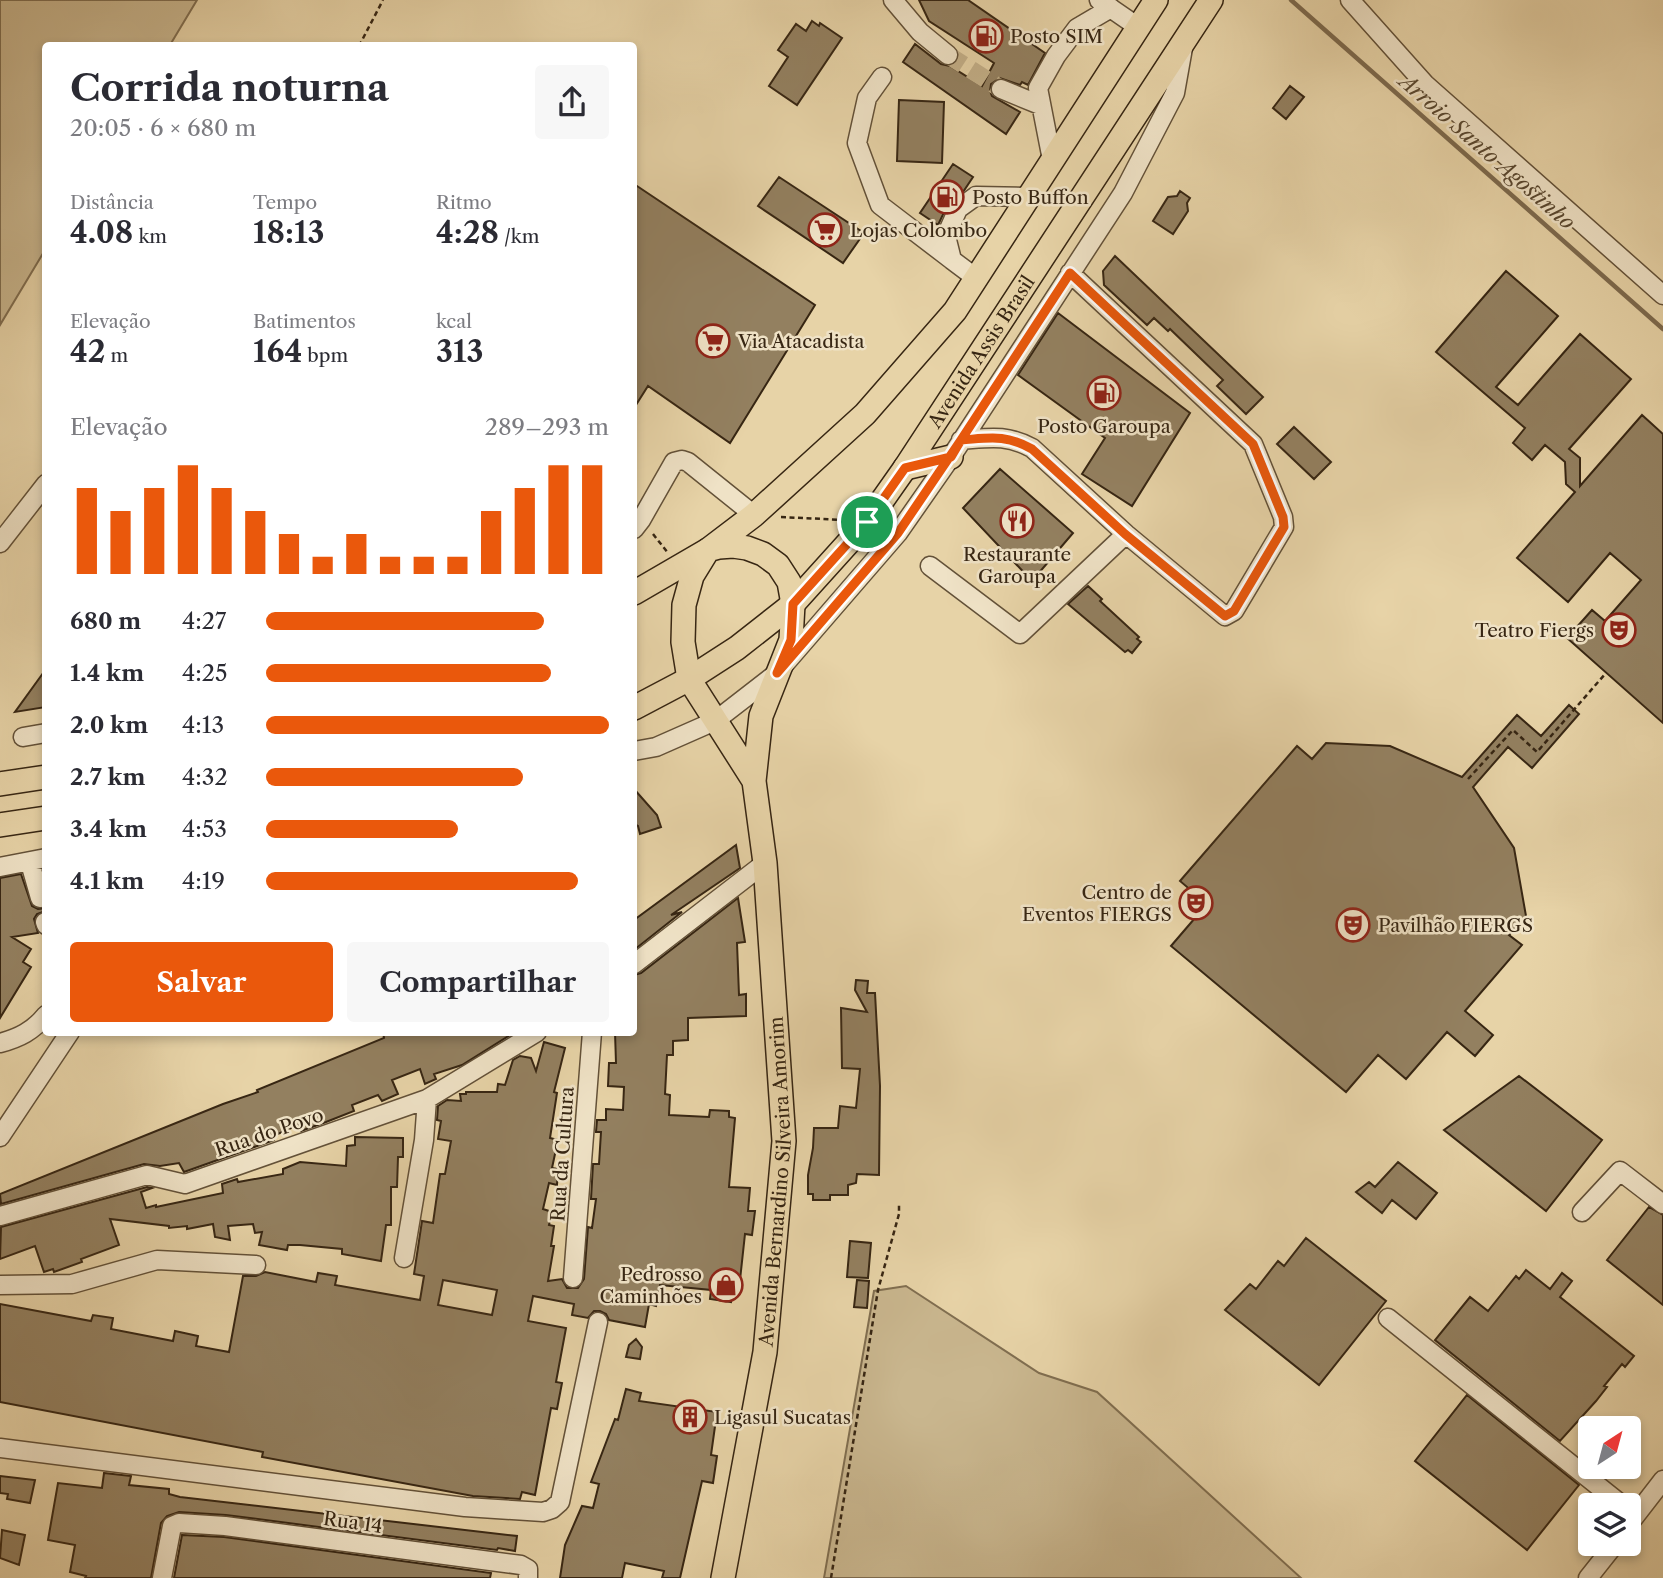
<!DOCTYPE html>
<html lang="pt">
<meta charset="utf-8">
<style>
body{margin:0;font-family:"Libre Caslon Text",serif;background:#f7f7f7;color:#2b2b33;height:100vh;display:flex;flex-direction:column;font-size:26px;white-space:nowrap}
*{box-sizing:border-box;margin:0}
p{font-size:23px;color:#7c7c81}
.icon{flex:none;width:38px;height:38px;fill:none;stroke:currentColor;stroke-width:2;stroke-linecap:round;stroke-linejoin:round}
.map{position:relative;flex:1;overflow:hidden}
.sheet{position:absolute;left:42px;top:42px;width:595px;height:994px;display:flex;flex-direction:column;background:#fff;border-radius:7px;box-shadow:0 4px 10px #0003}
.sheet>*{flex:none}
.needle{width:46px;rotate:36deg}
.buttons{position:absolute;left:1578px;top:1416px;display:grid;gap:14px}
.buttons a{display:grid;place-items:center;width:63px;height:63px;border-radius:7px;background:#fff;box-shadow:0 4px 10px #0003;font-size:35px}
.pin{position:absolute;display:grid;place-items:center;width:60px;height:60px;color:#fff;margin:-30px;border:4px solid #fff;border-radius:50%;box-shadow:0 2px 7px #0007}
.round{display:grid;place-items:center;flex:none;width:74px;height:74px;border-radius:7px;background:#f7f7f7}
.head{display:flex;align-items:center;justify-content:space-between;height:119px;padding:0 28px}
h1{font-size:38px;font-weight:700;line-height:52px}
.figures{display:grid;grid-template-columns:repeat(3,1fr);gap:10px;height:119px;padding:7px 28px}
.figures div{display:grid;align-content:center}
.figures b{font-size:30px;font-weight:700}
.figures small{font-size:19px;font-weight:400}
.figures p{font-size:19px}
.chart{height:196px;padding:14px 28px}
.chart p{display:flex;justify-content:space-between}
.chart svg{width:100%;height:126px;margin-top:7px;stroke:#ea580c;stroke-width:6}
.primary-button{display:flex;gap:14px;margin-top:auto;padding:14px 28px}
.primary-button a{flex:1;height:80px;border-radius:7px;background:#ea580c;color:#fff;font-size:28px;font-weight:700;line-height:80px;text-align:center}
.primary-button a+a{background:#f7f7f7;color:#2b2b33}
ul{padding:0 28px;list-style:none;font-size:23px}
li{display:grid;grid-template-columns:112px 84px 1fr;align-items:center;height:52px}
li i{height:18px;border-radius:9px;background:#ea580c}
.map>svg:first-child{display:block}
</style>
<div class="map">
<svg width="1663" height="1578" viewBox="0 0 1663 1578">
<rect width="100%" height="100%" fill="#e7d3a7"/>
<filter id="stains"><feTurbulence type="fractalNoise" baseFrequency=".00286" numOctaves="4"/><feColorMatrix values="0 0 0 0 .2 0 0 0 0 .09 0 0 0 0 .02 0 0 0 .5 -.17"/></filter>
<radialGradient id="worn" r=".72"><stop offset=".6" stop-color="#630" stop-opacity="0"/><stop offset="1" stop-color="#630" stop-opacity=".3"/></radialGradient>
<path fill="#c9b68e" stroke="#806e50" stroke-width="2" d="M0,0h197l-27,45 -124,1 -1,204 -45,75z
M906,1286l133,87 58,19 204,186h-477l50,-287z"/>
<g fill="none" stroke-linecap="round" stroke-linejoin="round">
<path stroke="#7d6a4e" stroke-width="4.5" d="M1291,0l372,329"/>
</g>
<path fill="#938060" stroke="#372613" stroke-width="2" fill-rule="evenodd" d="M919,0h49l77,53 -17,32 -6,-3 -2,3 -20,-7 -9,6 -1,7 2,5 28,16 -14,22 -103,-72 12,-18 26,20 9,2 32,20 12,-23 -65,-42z
M812,21l7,5 1,-3 22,15 -45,67 -28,-19 19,-29 -10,-7 18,-26 10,7z
M1290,86l14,11 -18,22 -13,-11z
M899,100l45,2 -2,61 -45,-2z
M953,164l20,13 -10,15 -15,12 -10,21 -18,-12z
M779,177l85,56 -21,30 -85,-57z
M634,184l181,121 -85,138 -82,-57 -14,22z
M1180,191l10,7 -3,5 1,8 -15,23 -20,-13 15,-24 9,-1z
M1115,256l148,141 -17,17 -29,-28 6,-6 -53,-51 -2,2 -14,-13 -7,7 -43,-40 -1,-14z
M1506,271l52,45 -62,71 22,18 62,-71 51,45 -62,70 11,9v28l62,-71 21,19v289l-96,-85 25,-28 13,11 36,-41 -31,-27 -42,49 -51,-44 58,-66 -9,-8 -1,-22 -20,-17 -13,15 -19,-17 12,-15 -89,-76z
M1058,313l132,100 -58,93 -50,-32 23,-36 -87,-63z
M1294,427l37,35 -17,17 -37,-35z
M1000,469l73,64 -41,48 -69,-73z
M1088,586l14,13 -2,2 39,36 -2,2 4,3 -9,11 -4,-3 -3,2 -57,-48z
M46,669v38l-31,5z
M1569,705l10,9 -47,54 -24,-21 -35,40 41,61 12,68 -17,19 13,10 -57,66 28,24 -18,21 -28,-24 -41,47 -28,-24 -32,37 -175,-146 36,-42 -27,-23 117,-135 15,13 14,-16 64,3 72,31 55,-62 24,21z
M634,789l23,26 4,12 -21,7 -2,-8 -4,-2z
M736,845l4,23 -69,47 11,-3 -48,38v-30z
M21,874l11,32 6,3 8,-1v3l-9,3 -3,5 4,14 -26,4 19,12 -8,13 8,5 -31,51v-140z
M738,898l7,44 -8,1 2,52 7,-1v22l-58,2v22l-15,1v14h-6l-2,39 5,1 -1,20 40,2 1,-7 19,1v6l6,1 -6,69 21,1 -2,23h7l-3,24 -7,-1 -5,46 -6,-1 -3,23 -21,-3 1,-9 -51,-5 -4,21 -7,-2 -4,23 -36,-7 -3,-6 -6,-3h-6l-6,7 -16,-3 2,-11 -41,-8 -5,25 38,7 -10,54 6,1 -5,26 -6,-1 -16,87 -13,-3 -2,7 -47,-3 -211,-39 1,-5 -263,-50v-98l91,17 2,-6 20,3 -2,11 62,12 2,-10 23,5 -2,10 33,6 14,-76h13l9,-4 51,10 2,-9 19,3 -2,9 85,15 4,-24 -10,-2 8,-53 11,2 7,-49h5l6,-33 -13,-2 3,-18 -4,-1 1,-14 9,-6 14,1 -1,-7h6v-2h31l1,-8 7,1 8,-25 7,-4 11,2 5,13 8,-29 21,6 -11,44 3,1 -7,45 8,2 -6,28 6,1 -1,16 -8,-2 -6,26 9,3 -3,13 5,1 -3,20h3l-6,35 14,-2 5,9h11l6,-9 4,-52 4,1 4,-29h-5l2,-35h6l2,-32h-5l1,-12h9v-11l17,1 1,-23 -16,-1 1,-23h7l-1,-31h19v-57l7,-2zM443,1280l54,10 -5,25 -54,-10z
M856,980l12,1 -1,12h8l5,93 -1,89 -22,-1 -1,9 -8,2v10h-18v5h-17v-6h-5v-19l5,-27 1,-20h24l2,-22 16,2 4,-39 -18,-1 -1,-60 26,4 -12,-22z
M383,1032h125l2,3 -48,30 -28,9 2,5 -11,5 -5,-15 -28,11 6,14 -16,7 -4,-6 -26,10 2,6 -28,11 -25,9 -3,-6 -25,11 1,4 -90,32 -5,-9 -19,3 -16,-2 -143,40 -1,-10 223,-90 35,-12 -1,-2 127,-52z
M1519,1076l83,64 -56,71 -102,-81z
M355,1137l48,1v19h-5l-1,30h-6v38h-5l-5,36 -39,-7v-5l-42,-4h-12l-1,5 -28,-5 3,-13 -7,1 -2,-9 -25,2 2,14 -15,-3 -2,-13 -26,5v-3l-18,2v-2l-59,-7 9,26 -38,14 1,3 -28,10 -1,-3 -9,3 -9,-26 -35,13 1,-32 146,-40 5,1 -11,4 5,16 10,-3v2l67,-14 -1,-9 15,-5 1,3 45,-8v-5l17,-7 46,4 1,-20 8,-1z
M1398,1162l39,31 -21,26 -24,-19 -10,13 -26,-21 13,-10 6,5z
M1649,1207l14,8v90l-56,-45z
M1306,1238l80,63 -67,84 -94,-75 25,-26 6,5 22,-28 6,5z
M850,1241l21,2 -3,35 -21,-1z
M1526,1270l24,19 12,-16 10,8 -12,16 74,59 -9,11 -3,-3 -18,22 3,1 -11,14 -36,40 -125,-101 35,-43 18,14 28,-35 3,3z
M857,1280l12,1 -2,27 -13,-1z
M636,1339l6,8 -2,12 -14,-2 3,-12z
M626,1389l15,4 -2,8 78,11 -6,43 6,1 -4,27 -11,-2 -22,97h-18l2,-7 -39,-8 -3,15h-62l5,-33 17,-39 11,2 6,-24 -8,-2 24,-63 3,1z
M1467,1395l112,90 -52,65 -112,-89z
M104,1473l27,3 -2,9 40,4v5l11,3 337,39 -2,15 -17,-3 -1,2 -271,-35 -47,-3 -12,4 -6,7 -10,55h-66l1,-2 -16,-4 5,-27 -27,-5 10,-57 44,5z
M0,1476l35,4 -5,23 -23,-4 1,-5 -8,-1z
M2,1530l23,5 -6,30 -19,-7z
M182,1535l42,2 267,36 -1,5h-316z"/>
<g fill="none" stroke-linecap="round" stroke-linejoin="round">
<path stroke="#c4b089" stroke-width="18" stroke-dasharray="18 9" stroke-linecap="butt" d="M948,55l53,34"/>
<defs>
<path id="minor" d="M893,0l27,32 28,23
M1099,0l39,27
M1350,0l75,84 238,211
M882,77l-15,21 -10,45 23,62 72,55
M1001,89l39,16
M1052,160l-14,-72 18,-32 21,-28 34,-20
M976,278l-24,-18 -6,-24 12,-27 18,-13 53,1
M961,440c28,-2 45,-6 71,8l94,86 99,82 9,-5 50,-84 -1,-10 -30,-73 -183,-171
M634,529l7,-9 33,-58 8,-2 6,2 66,53
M0,543l46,-59
M930,566l90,68 106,-100
M23,737l23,-4
M634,751l22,-4 59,-26 62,-48 121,-140 53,-76 172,-264 52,-100 8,-45
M30,863l10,35
M0,867l46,-9
M45,922l1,3
M634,964l131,-101
M0,1043c19,-5 33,-12 46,-28
M0,1137l70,-105
M1582,1212l38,-41 43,33
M0,1216l147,-41 38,9 242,-85 110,-67
M404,1258l20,-118 3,-41
M573,1278l19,-246
M0,1285l72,-1 85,-24 99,5
M1388,1318l234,187
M0,1448l465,59 78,5 9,-3 8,-7 38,-180
M1629,1524l34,-44
M162,1578l10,-52 7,-3 46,3 296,39 7,4v9
M1588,1578l27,-34"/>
<g id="major">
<path d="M905,468l46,-11"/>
<path d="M634,593l74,-43 46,-35 111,-101 90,-103 201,-311"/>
<path id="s1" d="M634,708l55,-29 48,-31 56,-44 74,-82 38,-54 306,-468"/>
<path d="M0,784l46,-7"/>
<path d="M0,825l46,-7"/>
<path id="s2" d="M723,1578l42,-226 19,-211 -19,-278 -11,-82 7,-65 30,-76 2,-36 -4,-22 -11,-17 -15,-11 -16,-6 -14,-2 -14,1 -11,3 -16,26 -8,29 -1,37 6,37 65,102"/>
</g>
</defs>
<use href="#minor" stroke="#635138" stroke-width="21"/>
<use href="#major" stroke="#372613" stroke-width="26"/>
<path stroke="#372613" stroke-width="2.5" stroke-dasharray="5 3.5" stroke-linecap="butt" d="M359,46l24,-46
M781,517l63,3
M653,534l15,19
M1468,779l45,-49 24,22 69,-79
M831,1578l47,-288 21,-76v-10"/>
<use href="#minor" stroke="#efe2c6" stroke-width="18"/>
<use href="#major" stroke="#e7d3a7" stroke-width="23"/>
</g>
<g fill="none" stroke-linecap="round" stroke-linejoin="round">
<defs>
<path id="route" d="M867,522l-74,82 -2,36 -14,33 121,-140 63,-93 109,-167 183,171 30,73 1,10 -50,84 -9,5 -100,-82 -93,-85c-27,-15 -42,-11 -71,-9l-10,17 -46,11 -38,54"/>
</defs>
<use href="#route" stroke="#fff" stroke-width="14"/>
<use href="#route" stroke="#ea580c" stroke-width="9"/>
</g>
<defs>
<symbol id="fuel-ring" viewBox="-11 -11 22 22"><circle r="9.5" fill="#efe2c6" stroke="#8f2418" stroke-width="1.5"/><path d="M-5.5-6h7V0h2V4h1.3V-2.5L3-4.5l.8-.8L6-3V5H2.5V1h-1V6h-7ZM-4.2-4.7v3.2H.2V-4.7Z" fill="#8f2418"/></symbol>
<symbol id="supermarket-ring" viewBox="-11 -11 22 22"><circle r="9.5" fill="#efe2c6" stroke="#8f2418" stroke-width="1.5"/><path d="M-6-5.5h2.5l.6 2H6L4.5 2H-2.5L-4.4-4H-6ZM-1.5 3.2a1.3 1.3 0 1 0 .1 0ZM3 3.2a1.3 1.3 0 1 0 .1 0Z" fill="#8f2418"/></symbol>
<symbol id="restaurant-ring" viewBox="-11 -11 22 22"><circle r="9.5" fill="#efe2c6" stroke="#8f2418" stroke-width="1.5"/><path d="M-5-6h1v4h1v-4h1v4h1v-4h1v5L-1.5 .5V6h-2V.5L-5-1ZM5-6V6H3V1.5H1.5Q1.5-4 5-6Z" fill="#8f2418"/></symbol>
<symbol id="theatre-ring" viewBox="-11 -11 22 22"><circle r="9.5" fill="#efe2c6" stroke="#8f2418" stroke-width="1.5"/><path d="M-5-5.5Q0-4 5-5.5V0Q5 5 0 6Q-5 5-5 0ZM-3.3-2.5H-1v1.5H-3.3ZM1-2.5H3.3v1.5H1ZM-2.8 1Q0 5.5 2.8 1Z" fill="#8f2418"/></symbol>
<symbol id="shop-ring" viewBox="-11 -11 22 22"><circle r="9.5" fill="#efe2c6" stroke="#8f2418" stroke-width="1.5"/><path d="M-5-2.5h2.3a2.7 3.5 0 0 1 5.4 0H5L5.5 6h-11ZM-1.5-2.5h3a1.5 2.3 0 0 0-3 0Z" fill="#8f2418"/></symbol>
<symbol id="building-ring" viewBox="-11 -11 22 22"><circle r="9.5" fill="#efe2c6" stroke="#8f2418" stroke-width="1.5"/><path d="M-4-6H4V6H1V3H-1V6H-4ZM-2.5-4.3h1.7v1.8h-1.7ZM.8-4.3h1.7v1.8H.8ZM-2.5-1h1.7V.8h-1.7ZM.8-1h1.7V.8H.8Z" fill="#8f2418"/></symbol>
</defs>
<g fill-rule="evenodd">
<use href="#fuel-ring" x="967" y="17" width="38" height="38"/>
<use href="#fuel-ring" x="928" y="178" width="38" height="38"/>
<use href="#supermarket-ring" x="806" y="211" width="38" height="38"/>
<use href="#supermarket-ring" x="694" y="322" width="38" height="38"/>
<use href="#fuel-ring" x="1085" y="374" width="38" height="38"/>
<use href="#restaurant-ring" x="998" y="502" width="38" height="38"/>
<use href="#theatre-ring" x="1600" y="611" width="38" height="38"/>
<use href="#theatre-ring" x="1177" y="884" width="38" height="38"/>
<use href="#theatre-ring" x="1334" y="906" width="38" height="38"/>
<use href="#shop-ring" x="707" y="1266" width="38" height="38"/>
<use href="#building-ring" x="671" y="1398" width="38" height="38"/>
</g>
<g text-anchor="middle" stroke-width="5" stroke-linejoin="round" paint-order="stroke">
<g font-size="19" fill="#372613" stroke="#efe2c6" text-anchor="start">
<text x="1010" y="43">Posto SIM</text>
<text x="972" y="204">Posto Buffon</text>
<text x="850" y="237">Lojas Colombo</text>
<text x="738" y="348">Via Atacadista</text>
<text x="1104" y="433" text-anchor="middle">Posto Garoupa</text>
<text x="1017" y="561" text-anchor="middle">Restaurante<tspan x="1017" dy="22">Garoupa</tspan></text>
<text x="1594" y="637" text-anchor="end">Teatro Fiergs</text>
<text x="1172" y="899" text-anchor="end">Centro de<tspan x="1172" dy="22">Eventos FIERGS</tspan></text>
<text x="1378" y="932">Pavilhão FIERGS</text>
<text x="702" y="1281" text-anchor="end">Pedrosso<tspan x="702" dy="22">Caminhões</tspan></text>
<text x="714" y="1424">Ligasul Sucatas</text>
</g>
<g font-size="19" fill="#372613" stroke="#efe2c6">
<text dy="7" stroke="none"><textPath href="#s1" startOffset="506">Avenida Assis Brasil</textPath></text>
<text transform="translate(269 1132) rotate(-19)" y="7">Rua do Povo</text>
<text transform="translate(562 1154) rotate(-86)" y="7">Rua da Cultura</text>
<text dy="7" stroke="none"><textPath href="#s2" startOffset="401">Avenida Bernardino Silveira Amorim</textPath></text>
<text transform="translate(353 1522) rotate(8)" y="7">Rua 14</text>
</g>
<g font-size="21" font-style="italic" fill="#5a4830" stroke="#efe2c6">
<text transform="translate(1487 152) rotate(41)" y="7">Arroio Santo Agostinho</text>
</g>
</g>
<rect width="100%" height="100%" filter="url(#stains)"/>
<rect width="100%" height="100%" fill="url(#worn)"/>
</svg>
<div class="buttons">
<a><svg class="needle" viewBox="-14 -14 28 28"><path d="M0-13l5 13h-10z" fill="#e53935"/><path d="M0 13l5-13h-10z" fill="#7c7c81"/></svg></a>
<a><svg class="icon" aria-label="layers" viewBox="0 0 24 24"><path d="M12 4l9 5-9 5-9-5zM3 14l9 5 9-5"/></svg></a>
</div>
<div class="pin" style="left:867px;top:522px;background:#1e9e55"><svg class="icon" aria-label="arrive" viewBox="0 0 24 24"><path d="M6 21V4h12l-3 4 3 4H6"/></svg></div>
<section class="sheet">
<div class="head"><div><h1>Corrida noturna</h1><p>20:05 · 6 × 680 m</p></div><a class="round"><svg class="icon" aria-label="share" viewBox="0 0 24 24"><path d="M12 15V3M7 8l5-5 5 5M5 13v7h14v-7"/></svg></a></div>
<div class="figures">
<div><p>Distância</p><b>4.08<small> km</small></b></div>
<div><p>Tempo</p><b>18:13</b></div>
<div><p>Ritmo</p><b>4:28<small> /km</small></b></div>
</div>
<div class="figures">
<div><p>Elevação</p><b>42<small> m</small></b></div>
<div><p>Batimentos</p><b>164<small> bpm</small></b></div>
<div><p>kcal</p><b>313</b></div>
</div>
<div class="chart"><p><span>Elevação</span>289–293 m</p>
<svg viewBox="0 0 160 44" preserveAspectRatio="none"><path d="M5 44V14M15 44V22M25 44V14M35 44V6M45 44V14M55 44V22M65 44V30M75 44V38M85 44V30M95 44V38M105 44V38M115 44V38M125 44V22M135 44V14M145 44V6M155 44V6"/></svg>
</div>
<ul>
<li><b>680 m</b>4:27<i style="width:81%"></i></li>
<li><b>1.4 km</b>4:25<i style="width:83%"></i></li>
<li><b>2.0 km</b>4:13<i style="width:100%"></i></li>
<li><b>2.7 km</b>4:32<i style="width:75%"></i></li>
<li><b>3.4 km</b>4:53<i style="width:56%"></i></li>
<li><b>4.1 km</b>4:19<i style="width:91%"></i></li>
</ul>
<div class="primary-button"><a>Salvar</a><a>Compartilhar</a></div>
</section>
</div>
